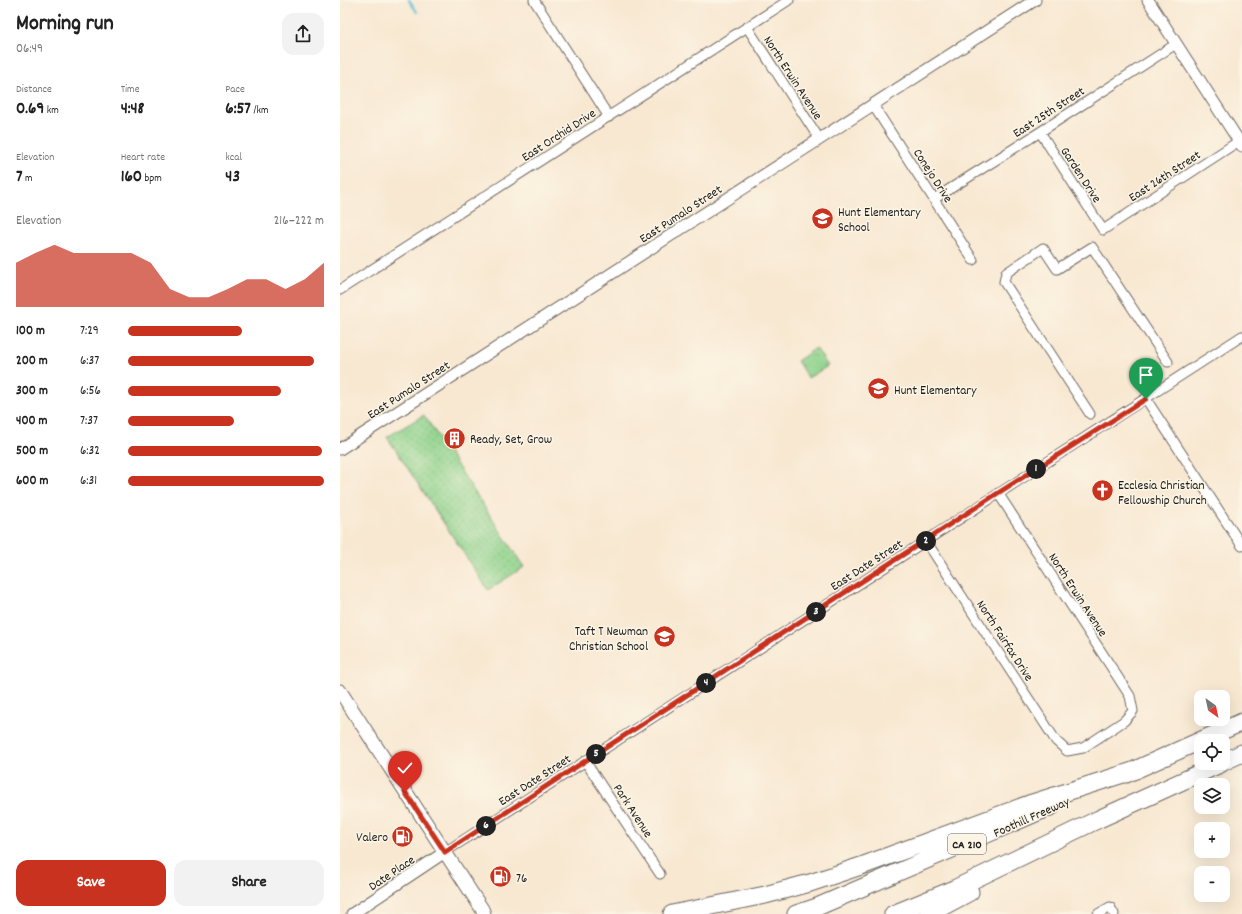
<!DOCTYPE html>
<meta charset="utf-8">
<style>
body{margin:0;font-family:Dekko,sans-serif;background:#f2f2f2;color:#222;height:100vh;display:flex;flex-direction:column;font-size:15px;white-space:nowrap}
*{box-sizing:border-box;margin:0}
p{font-size:13px;color:#767676}
.icon{flex:none;width:22px;height:22px;fill:none;stroke:currentColor;stroke-width:2;stroke-linecap:round;stroke-linejoin:round}
.map{position:relative;flex:1;overflow:hidden}
.side{display:flex;flex-direction:column;background:#fff;width:340px}
.side>*{flex:none}
.needle{width:26px;rotate:147deg}
.tools{position:absolute;left:854px;top:690px;display:grid;gap:8px}
.tools a{display:grid;place-items:center;width:36px;height:36px;border-radius:8px;background:#fff;box-shadow:0 4px 16px #0002;font-size:20px}
.pin{position:absolute;display:grid;place-items:center;width:34px;height:34px;color:#fff;margin:-41px -17px;border-radius:50% 50% 50% 0;rotate:-45deg;box-shadow:0 0 4px #0007}
.pin .icon{rotate:45deg}
.km{position:absolute;width:20px;height:20px;margin:-10px;border-radius:50%;background:#222;color:#fff;font-size:11px;line-height:20px;text-align:center}
.round{display:grid;place-items:center;flex:none;width:42px;height:42px;border-radius:12px;background:#f2f2f2}
.summary{display:flex;align-items:center;justify-content:space-between;height:68px;padding:0 16px}
h1{font-size:22px;font-weight:700;line-height:30px}
.metrics{display:grid;grid-template-columns:repeat(3,1fr);gap:6px;height:68px;padding:4px 16px}
.metrics div{display:grid;align-content:center}
.metrics b{font-size:17px;font-weight:700}
.metrics small{font-size:11px;font-weight:400}
.metrics p{font-size:11px}
.chart{height:112px;padding:8px 16px}
.chart p{display:flex;justify-content:space-between}
.chart svg{width:100%;height:72px;margin-top:4px;fill:#c8321e;opacity:.7}
.button{display:flex;gap:8px;margin-top:auto;padding:8px 16px}
.button a{flex:1;height:46px;border-radius:12px;background:#c8321e;color:#fff;font-size:16px;font-weight:700;line-height:46px;text-align:center}
.button a+a{background:#f2f2f2;color:#222}
ul{padding:0 16px;list-style:none;font-size:13px}
li{display:grid;grid-template-columns:64px 48px 1fr;align-items:center;height:30px}
li i{height:10px;border-radius:5px;background:#c8321e}
main{display:flex;flex:1;min-height:0}
.map>svg:first-child{display:block}
</style>
<main>
<section class="side">
<div class="summary"><div><h1>Morning run</h1><p>06:49</p></div><a class="round"><svg class="icon" aria-label="share" viewBox="0 0 24 24"><path d="M12 15V3M7 8l5-5 5 5M5 13v7h14v-7"/></svg></a></div>
<div class="metrics">
<div><p>Distance</p><b>0.69<small> km</small></b></div>
<div><p>Time</p><b>4:48</b></div>
<div><p>Pace</p><b>6:57<small> /km</small></b></div>
</div>
<div class="metrics">
<div><p>Elevation</p><b>7<small> m</small></b></div>
<div><p>Heart rate</p><b>160<small> bpm</small></b></div>
<div><p>kcal</p><b>43</b></div>
</div>
<div class="chart"><p><span>Elevation</span>216–222 m</p>
<svg viewBox="0 0 160 44" preserveAspectRatio="none"><path d="M0 44V17L10 11L20 6L30 11L40 11L50 11L60 11L70 17L80 33L90 38L100 38L110 33L120 27L130 27L140 33L150 27L160 17V44z"/></svg>
</div>
<ul>
<li><b>100 m</b>7:29<i style="width:58%"></i></li>
<li><b>200 m</b>6:37<i style="width:95%"></i></li>
<li><b>300 m</b>6:56<i style="width:78%"></i></li>
<li><b>400 m</b>7:37<i style="width:54%"></i></li>
<li><b>500 m</b>6:32<i style="width:99%"></i></li>
<li><b>600 m</b>6:31<i style="width:100%"></i></li>
</ul>
<div class="button"><a>Save</a><a>Share</a></div>
</section>
<div class="map">
<svg width="902" height="914" viewBox="0 0 902 914">
<defs>
<pattern id="grass-dots" width="8" height="8" patternUnits="userSpaceOnUse"><rect width="8" height="8" fill="#8ed28c"/><path d="M2 2h.1M6 6h.1" fill="none" stroke="#7ab478" stroke-width="1.8" stroke-linecap="round"/></pattern>
<pattern id="park-tufts" width="24" height="20" patternUnits="userSpaceOnUse"><rect width="24" height="20" fill="#8ed28c"/><path d="M3 7l-1-3M5 7V3M7 7l1-3M15 17l-1-3M17 17v-4M19 17l1-3" fill="none" stroke="#7ab478"/></pattern>
</defs>
<rect width="100%" height="100%" fill="#fcf5e5"/>
<filter id="ink" filterUnits="userSpaceOnUse"><feTurbulence type="fractalNoise" baseFrequency=".025" numOctaves="2"/><feDisplacementMap in="SourceGraphic" scale="8" xChannelSelector="R" yChannelSelector="G"/><feConvolveMatrix kernelMatrix="1 2 1 2 8 2 1 2 1" color-interpolation-filters="sRGB"/></filter>
<filter id="wash" filterUnits="userSpaceOnUse"><feTurbulence type="fractalNoise" baseFrequency=".012" numOctaves="4" result="noise"/><feDisplacementMap in="SourceGraphic" scale="16" xChannelSelector="R" yChannelSelector="G"/><feGaussianBlur stdDeviation="0.9" result="paint"/><feColorMatrix in="noise" values="0 0 0 0 0 0 0 0 0 0 0 0 0 0 0 0 0 1.4 0 .05"/><feComposite in="paint" operator="in"/></filter>
<g filter="url(#wash)">
<rect width="100%" height="100%" fill="#f8e8d2"/>
<path fill="url(#grass-dots)" stroke="#557754" d="M84,415l100,152 -36,23 -101,-153z"/>
<path fill="url(#park-tufts)" stroke="#557754" d="M476,348l12,18 -20,12 -11,-17z"/>
<g fill="none" stroke-linecap="round" stroke-linejoin="round">
<path stroke="#5abfd8" stroke-width="2.5" d="M69,0l8,12"/>
</g>
</g>
<g filter="url(#ink)">
<g fill="none" stroke-linecap="round" stroke-linejoin="round">
<defs>
<path id="minor" d="M194,0l75,117
M407,27l73,113
M533,105l100,155
M700,132l63,98 136,-89
M594,199l106,-67 136,-88
M0,290l449,-290
M806,399l96,147
M750,414l-86,-132 2,-9 37,-25 14,21 35,-22 76,115
M586,541l130,200 11,10 16,-3 41,-27 9,-10 -3,-15 -132,-203
M245,761l75,113
M105,852l797,-516
M758,914l12,-7 4,7"/>
<path id="tertiary" d="M808,0l94,146
M0,449l695,-449
M12,914l93,-62"/>
<path id="secondary" d="M0,691l142,218 2,5"/>
<path id="motorway" d="M883,762l19,-9
M786,774l116,-52
M332,914l93,-19 45,-12 54,-18 168,-62 104,-33
M456,914l21,-7 235,-101
M553,914l59,-24 147,-71 123,-56
M589,914l41,-22"/>
</defs>
<use href="#minor" stroke="#69635c" stroke-width="11"/>
<use href="#tertiary" stroke="#69635c" stroke-width="13"/>
<use href="#secondary" stroke="#69635c" stroke-width="15"/>
<use href="#motorway" stroke="#69635c" stroke-width="19"/>
<use href="#minor" stroke="#fff" stroke-width="9"/>
<use href="#tertiary" stroke="#fff" stroke-width="11"/>
<use href="#secondary" stroke="#fff" stroke-width="13"/>
<use href="#motorway" stroke="#fff" stroke-width="17"/>
</g>
</g>
<g fill="none" stroke-linecap="round" stroke-linejoin="round" filter="url(#ink)">
<defs>
<path id="route" d="M65,792l40,60 553,-359 148,-94"/>
</defs>
<use href="#route" stroke="#fff" stroke-width="8"/>
<use href="#route" stroke="#c8321e" stroke-width="5"/>
</g>
<defs>
<symbol id="school-disc" viewBox="-11 -11 22 22"><circle r="9.5" fill="#c8321e" stroke="#fcf5e5"/><path d="M0-5L7-2L0 1L-7-2ZM-4 1L0 2.5L4 1V4Q0 6-4 4Z" fill="#fff"/></symbol>
<symbol id="building-disc" viewBox="-11 -11 22 22"><circle r="9.5" fill="#c8321e" stroke="#fcf5e5"/><path d="M-4-6H4V6H1V3H-1V6H-4ZM-2.5-4.3h1.7v1.8h-1.7ZM.8-4.3h1.7v1.8H.8ZM-2.5-1h1.7V.8h-1.7ZM.8-1h1.7V.8H.8Z" fill="#fff"/></symbol>
<symbol id="church-disc" viewBox="-11 -11 22 22"><circle r="9.5" fill="#c8321e" stroke="#fcf5e5"/><path d="M-1.2-6h2.4v3.5h3.3v2.4h-3.3V6h-2.4V-.1h-3.3v-2.4h3.3Z" fill="#fff"/></symbol>
<symbol id="fuel-disc" viewBox="-11 -11 22 22"><circle r="9.5" fill="#c8321e" stroke="#fcf5e5"/><path d="M-5.5-6h7V0h2V4h1.3V-2.5L3-4.5l.8-.8L6-3V5H2.5V1h-1V6h-7ZM-4.2-4.7v3.2H.2V-4.7Z" fill="#fff"/></symbol>
</defs>
<g fill-rule="evenodd">
<use href="#school-disc" x="470" y="206" width="25" height="25"/>
<use href="#school-disc" x="526" y="376" width="25" height="25"/>
<use href="#building-disc" x="102" y="426" width="25" height="25"/>
<use href="#church-disc" x="750" y="478" width="25" height="25"/>
<use href="#school-disc" x="312" y="624" width="25" height="25"/>
<use href="#fuel-disc" x="50" y="824" width="25" height="25"/>
<use href="#fuel-disc" x="148" y="864" width="25" height="25"/>
</g>
<g text-anchor="middle" stroke-width="3" stroke-linejoin="round" paint-order="stroke">
<rect fill="#fcf5e5" stroke="#5f5d58" stroke-width="1" x="608" y="834" width="38" height="20" rx="3"/>
<g font-size="12" font-weight="bold" fill="#1c1c1c">
<text x="627" y="848">CA 210</text>
</g>
<g font-size="13" fill="#1c1c1c" stroke="#fcf5e5">
<text transform="translate(454 77) rotate(57)" y="5">North Erwin Avenue</text>
<text transform="translate(708 111) rotate(-33)" y="5">East 25th Street</text>
<text transform="translate(218 134) rotate(-33)" y="5">East Orchid Drive</text>
<text transform="translate(742 174) rotate(57)" y="5">Garden Drive</text>
<text transform="translate(594 175) rotate(57)" y="5">Conejo Drive</text>
<text transform="translate(824 175) rotate(-33)" y="5">East 26th Street</text>
<text transform="translate(340 213) rotate(-33)" y="5">East Pumalo Street</text>
<text transform="translate(68 389) rotate(-33)" y="5">East Pumalo Street</text>
<text transform="translate(526 564) rotate(-33)" y="5">East Date Street</text>
<text transform="translate(739 594) rotate(57)" y="5">North Erwin Avenue</text>
<text transform="translate(666 640) rotate(57)" y="5">North Fairfax Drive</text>
<text transform="translate(194 779) rotate(-33)" y="5">East Date Street</text>
<text transform="translate(294 810) rotate(57)" y="5">Park Avenue</text>
<text transform="translate(691 816) rotate(-24)" y="5">Foothill Freeway</text>
<text transform="translate(51 872) rotate(-34)" y="5">Date Place</text>
</g>
<g font-size="13" fill="#1c1c1c" stroke="#fcf5e5" text-anchor="start">
<text x="498" y="216">Hunt Elementary<tspan x="498" dy="15">School</tspan></text>
<text x="554" y="394">Hunt Elementary</text>
<text x="130" y="443">Ready, Set, Grow</text>
<text x="778" y="489">Ecclesia Christian<tspan x="778" dy="15">Fellowship Church</tspan></text>
<text x="308" y="635" text-anchor="end">Taft T Newman<tspan x="308" dy="15">Christian School</tspan></text>
<text x="48" y="841" text-anchor="end">Valero</text>
<text x="176" y="882">76</text>
</g>
</g>
</svg>
<div class="tools">
<a><svg class="needle" viewBox="-14 -14 28 28"><path d="M0-13l5 13h-10z" fill="#e53935"/><path d="M0 13l5-13h-10z" fill="#767676"/></svg></a>
<a><svg class="icon" aria-label="locate" viewBox="0 0 24 24"><circle cx="12" cy="12" r="6"/><path d="M12 2v4M12 18v4M2 12h4M18 12h4"/></svg></a>
<a><svg class="icon" aria-label="layers" viewBox="0 0 24 24"><path d="M12 4l9 5-9 5-9-5zM3 14l9 5 9-5"/></svg></a>
<a>+</a>
<a>−</a>
</div>
<div class="pin" style="left:806px;top:399px;background:#1e9e55"><svg class="icon" aria-label="arrive" viewBox="0 0 24 24"><path d="M6 21V4h12l-3 4 3 4H6"/></svg></div>
<div class="pin" style="left:65px;top:792px;background:#d93025"><svg class="icon" aria-label="check" viewBox="0 0 24 24"><path d="M5 12l5 5 9-10"/></svg></div>
<b class="km" style="left:696px;top:469px">1</b>
<b class="km" style="left:586px;top:541px">2</b>
<b class="km" style="left:476px;top:612px">3</b>
<b class="km" style="left:366px;top:683px">4</b>
<b class="km" style="left:256px;top:754px">5</b>
<b class="km" style="left:146px;top:826px">6</b>
</div>
</main>
